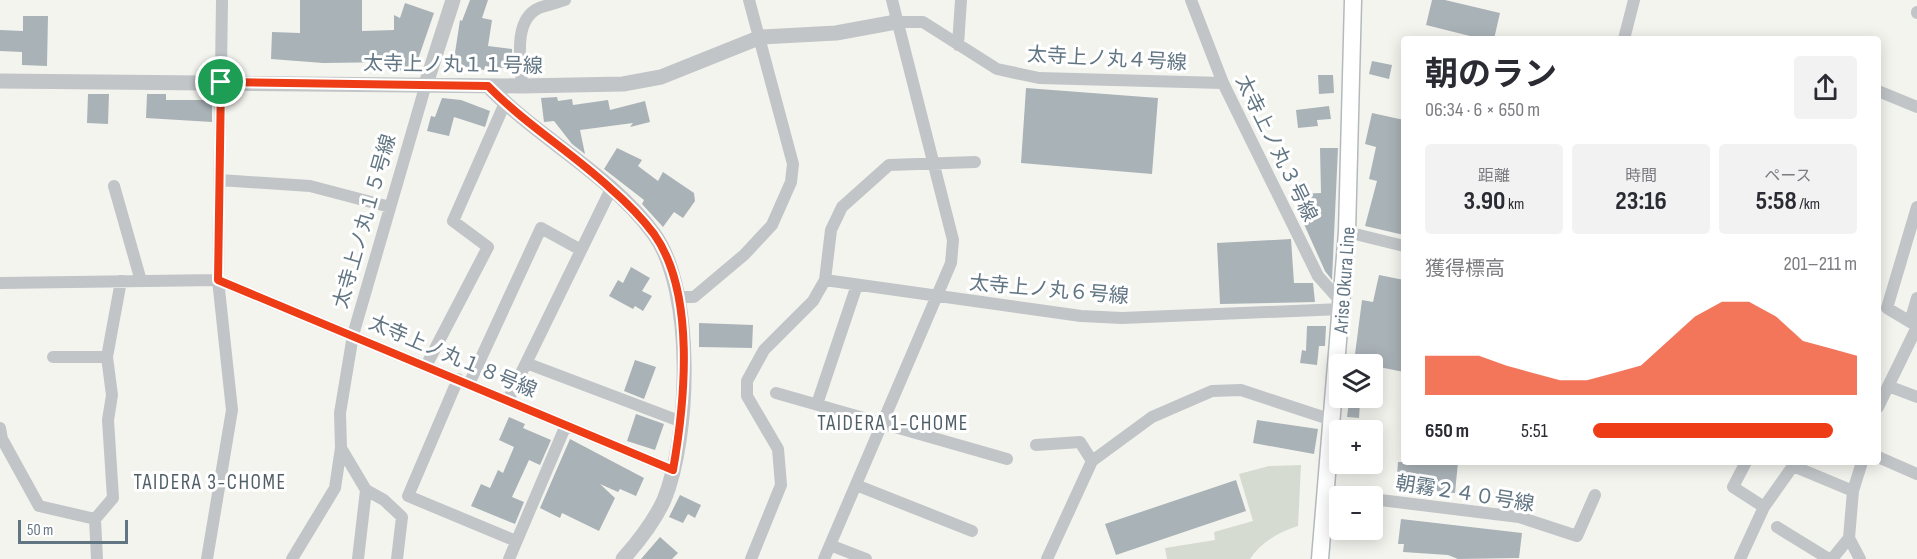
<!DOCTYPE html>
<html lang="ja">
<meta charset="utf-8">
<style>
body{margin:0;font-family:"Sofia Sans Condensed","Noto Sans JP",sans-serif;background:#f2f2f3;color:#2b2b33;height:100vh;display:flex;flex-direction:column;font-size:22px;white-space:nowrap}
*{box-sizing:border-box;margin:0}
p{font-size:20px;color:#7c7c81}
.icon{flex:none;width:33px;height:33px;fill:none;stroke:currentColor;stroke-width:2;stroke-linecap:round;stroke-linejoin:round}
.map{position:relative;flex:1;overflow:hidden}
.side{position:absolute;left:1401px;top:36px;width:480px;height:429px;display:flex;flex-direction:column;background:#fff;border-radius:6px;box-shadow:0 3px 15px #0003}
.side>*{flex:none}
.fabs{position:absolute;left:1329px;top:354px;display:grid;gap:12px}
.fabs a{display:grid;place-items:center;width:54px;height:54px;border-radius:6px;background:#fff;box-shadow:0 3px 15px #0003;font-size:30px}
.scale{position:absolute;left:18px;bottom:15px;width:110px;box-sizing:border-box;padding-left:6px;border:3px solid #617583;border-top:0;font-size:16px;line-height:21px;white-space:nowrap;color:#617583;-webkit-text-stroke:4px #fff;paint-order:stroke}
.pin{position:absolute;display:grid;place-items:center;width:51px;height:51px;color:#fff;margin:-26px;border:3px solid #fff;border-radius:50%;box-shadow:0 2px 6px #0007}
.round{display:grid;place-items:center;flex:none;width:63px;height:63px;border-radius:6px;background:#f2f2f3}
.head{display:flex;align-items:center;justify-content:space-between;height:102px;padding:0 24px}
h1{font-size:33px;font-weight:700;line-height:45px}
.figures{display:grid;grid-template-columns:repeat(3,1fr);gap:9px;height:102px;padding:6px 24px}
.figures div{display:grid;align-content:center;border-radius:6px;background:#f2f2f3;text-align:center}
.figures b{font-size:26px;font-weight:700}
.figures small{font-size:16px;font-weight:400}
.figures p{font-size:16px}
.chart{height:168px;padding:12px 24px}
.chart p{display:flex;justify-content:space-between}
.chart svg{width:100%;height:108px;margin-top:6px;fill:#ee3d16;opacity:.7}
ul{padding:0 24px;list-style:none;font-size:20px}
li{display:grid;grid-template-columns:96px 72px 1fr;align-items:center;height:45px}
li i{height:15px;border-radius:8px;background:#ee3d16}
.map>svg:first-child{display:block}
</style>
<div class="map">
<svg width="1917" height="559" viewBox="0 0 1917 559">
<rect width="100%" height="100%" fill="#f4f4ef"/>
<path fill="#d5dbd0" d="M1301,465l-3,61c-19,6 -37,16 -48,33h-83l-2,-11 50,-8 -1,-8 39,-11 -14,-47 30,-8z"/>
<path fill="#a9b2b7" d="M300,0h62v31l32,-1v-15l6,3 5,-15 29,10 -17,49 -10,8 -13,1v-9l-71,1 -52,-4 1,-27 28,1z
M470,0h18l-6,18 10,2 -4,26 24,3v20l-27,-3 -1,4 -31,-4 7,-46 2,1z
M1432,0h13l55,13 -6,26h-12l-56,-14z
M23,16h25l-1,50 -25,-1v-13l-22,-1v-21l23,1z
M1372,61l20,4 -3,14 -20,-5z
M1318,75h15l1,18 -15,1z
M1026,88l132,10 -6,76 -131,-11z
M88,94h21l-1,30 -21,-1z
M147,94h19v6h46v22l-66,-4z
M557,97l1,4 14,-2 1,6 35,-5 2,10 35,-9 5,21 -20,5 3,-4 -53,7 5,24 -13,-10 -18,-23 -10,1 -3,-24z
M442,98l19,2 29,11 -5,16 -31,-10 -5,19 -22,-5 4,-15 4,1z
M1329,106l2,13 -14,1 1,6 -20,2 -2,-18z
M1372,113l32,7v115l-39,-9 12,-45 -8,-2 7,-32 -11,-3z
M617,148l25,12 -4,6 20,15 5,-9 31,21 1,8 -12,17 -9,-6 -11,15 -21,-23 2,-4 -40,-31z
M1320,148h18l-6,132 -7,-9 -26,-58 -2,-19 24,-1z
M1291,239l3,44h19l2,19 -95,2 -3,-61z
M631,267l19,11 -8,13 10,5 -9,15 -8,-5 -2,3 -24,-13 9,-16 5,3z
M1379,275l25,5v92l-50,-10 8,-62 11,2z
M699,323l54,2 -1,23 -53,-1z
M1307,326h19l-1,20h-6l-2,19 -17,-2 2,-13 4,1z
M635,360l21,7 -12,32 -20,-8z
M1349,401l11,1 -1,16 -12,-1z
M636,414l28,10 -9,26 -28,-9z
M509,417l16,7 -2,4 28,12 -11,25 -11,-5 -17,37 12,5 -9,22 -44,-18 10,-22 9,4 8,-18 5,3 11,-26 -15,-7z
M1257,420l61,9 -4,25 -61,-11z
M570,439l74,39 -8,18 -16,-7 -2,3 -18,-8 15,14 -16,33 -37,-18 -2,5 -20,-10z
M1398,462h60l-3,31 -59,-6z
M1236,480l10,31 -130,44 -11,-31z
M680,495l21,10 -6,13 -7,-4 -5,9 -14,-6z
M1401,519l121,14 -3,25 -61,1 -10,-4 -45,-3 1,-8h-6z
M660,537l18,16 -6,6h-31z"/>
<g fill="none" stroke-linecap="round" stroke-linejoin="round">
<defs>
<path id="secondary" d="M1320,559l27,-327 6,-232"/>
</defs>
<use href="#secondary" stroke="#b3b9bd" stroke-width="19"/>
<path stroke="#c1c5c8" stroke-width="12" d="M1191,0l32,83 95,193 25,28
M1917,13v-1
M896,22h27l74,47 42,9 184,5
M1624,39l10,-39
M958,45l3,-45
M522,86c-1,-22 -10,-66 17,-78 8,-3 18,-5 26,-8
M1878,91l39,16
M220,180l90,6 80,21
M114,186l27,95
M1917,207l-30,101 30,18
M1347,232l57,14
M825,280l256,36 41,2 220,-9
M0,283l218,-3 455,190
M677,297h17l50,-42 28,-30 19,-43 2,-18 -44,-164
M1910,322l7,-24
M53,357h54
M526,363l156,59
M426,366l62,-119 -35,-26 52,-118
M458,379l-50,117 108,45
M469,384l72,-156 40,22
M1888,386l29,11
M776,393l231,66
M508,400l103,-211
M817,404l40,-119
M1878,407l39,-80
M0,428l2,11 37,67 56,13 2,40
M1036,445l44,-3 12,19
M1878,457l39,17
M1746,462l-13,25 31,20 29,-41 60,25
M856,485l116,46
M366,490l18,10 18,17 -5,42
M1325,493l30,3
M1372,499l147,18 58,19 18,-41
M95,519l18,-21 -5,-78 4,-25 -5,-38 14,-76
M1777,527l52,32
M830,545l36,14
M207,559l25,-149 -14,-130 4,-280
M292,559l43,-71 6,-40
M358,559l8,-69 -25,-42 -1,-35 13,-78 73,-251
M509,559l57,-134
M751,559l30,-74 -3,-36 -31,-53v-15l17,-31 49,-49 12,-21 6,-50 11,-23 47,-42 86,-3
M824,559l127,-296 2,-23 -61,-240
M1047,559l45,-98 60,-44 60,-26 29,-1 91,30
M1740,559l24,-52
M1832,559l17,-21
M1860,559l-11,-21 4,-47 9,-29"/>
<path stroke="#c1c5c8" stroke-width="15" d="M0,81l522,5 101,-2 38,-7 100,-40 75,-4 60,-11
M426,84l27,-84
M488,86c51,53 122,88 166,148 41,57 36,203 10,266 -10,22 -25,41 -41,59"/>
<use href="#secondary" stroke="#fff" stroke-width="16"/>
</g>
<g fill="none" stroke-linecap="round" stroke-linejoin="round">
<defs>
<path id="route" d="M221,82l267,4c37,38 83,66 122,102 15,13 32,30 44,46 42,59 31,168 19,236l-455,-190z"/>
</defs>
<use href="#route" stroke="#fff" stroke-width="12"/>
<use href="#route" stroke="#ee3d16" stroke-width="8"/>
</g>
<g text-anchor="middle" stroke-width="6" stroke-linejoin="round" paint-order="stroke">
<g font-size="20" fill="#617583" stroke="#fff">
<text transform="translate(1107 58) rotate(3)" y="7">太寺上ノ丸４号線</text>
<text transform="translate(453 64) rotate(1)" y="7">太寺上ノ丸１１号線</text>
<text transform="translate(1277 148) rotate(64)" y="7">太寺上ノ丸３号線</text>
<text transform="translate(364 221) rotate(-74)" y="7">太寺上ノ丸１５号線</text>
<text transform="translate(1344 280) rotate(-86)" y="7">Arise Okura Line</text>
<text transform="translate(1049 289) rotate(5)" y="7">太寺上ノ丸６号線</text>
<text transform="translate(453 356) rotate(23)" y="7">太寺上ノ丸１８号線</text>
<text transform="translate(1465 493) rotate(9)" y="7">朝霧２４０号線</text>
</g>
<g font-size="21" letter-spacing="1.5" fill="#4f5e67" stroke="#fff">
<text x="893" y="430">TAIDERA 1-CHOME</text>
<text x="210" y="489">TAIDERA 3-CHOME</text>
</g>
</g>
</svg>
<div class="fabs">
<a><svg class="icon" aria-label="layers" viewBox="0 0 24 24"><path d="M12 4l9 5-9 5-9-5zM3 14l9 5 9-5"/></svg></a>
<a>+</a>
<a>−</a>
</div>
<div class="scale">50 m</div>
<div class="pin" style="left:221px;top:82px;background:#1e9e55"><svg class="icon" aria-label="arrive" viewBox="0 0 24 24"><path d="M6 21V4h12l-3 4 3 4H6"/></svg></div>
<section class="side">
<div class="head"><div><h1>朝のラン</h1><p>06:34 · 6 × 650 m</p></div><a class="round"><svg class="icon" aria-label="share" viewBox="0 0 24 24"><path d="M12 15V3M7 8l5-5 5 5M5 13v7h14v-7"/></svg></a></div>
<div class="figures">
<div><p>距離</p><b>3.90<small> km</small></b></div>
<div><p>時間</p><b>23:16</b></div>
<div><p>ペース</p><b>5:58<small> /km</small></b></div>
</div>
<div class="chart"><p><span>獲得標高</span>201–211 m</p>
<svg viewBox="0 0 160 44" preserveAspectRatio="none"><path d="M0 44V28L10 28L20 28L30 32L40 35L50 38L60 38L70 35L80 32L90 22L100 12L110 6L120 6L130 12L140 22L150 25L160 28V44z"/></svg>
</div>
<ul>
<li><b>650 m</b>5:51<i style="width:91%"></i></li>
</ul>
</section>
</div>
